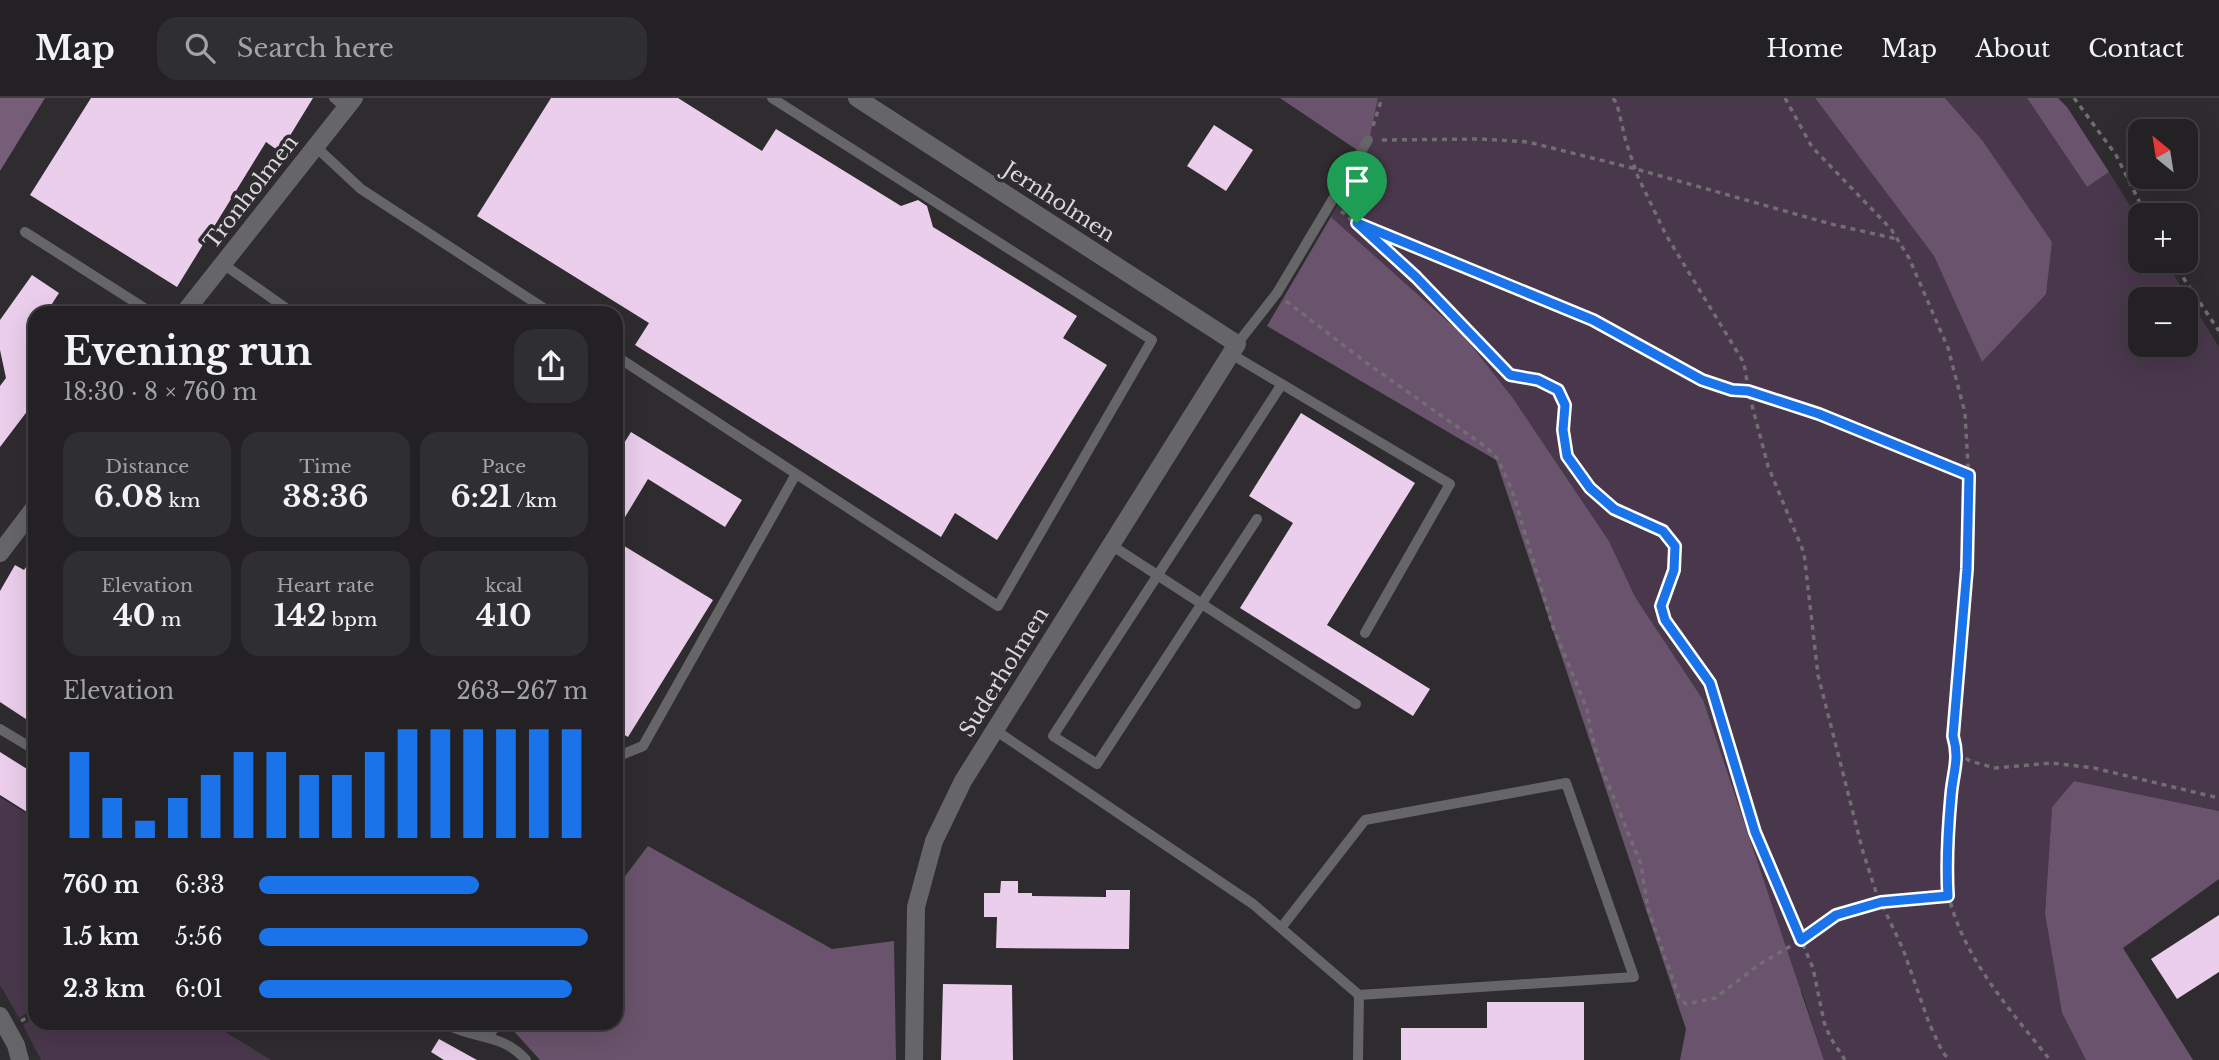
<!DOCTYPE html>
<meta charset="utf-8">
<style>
body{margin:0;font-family:"Libre Baskerville",serif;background:#2f2e31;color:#f1f3f6;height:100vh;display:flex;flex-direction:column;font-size:26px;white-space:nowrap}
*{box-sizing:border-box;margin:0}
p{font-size:23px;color:#a3a3a6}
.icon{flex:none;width:38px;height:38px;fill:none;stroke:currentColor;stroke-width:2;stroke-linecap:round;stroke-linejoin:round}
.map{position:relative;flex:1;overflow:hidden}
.side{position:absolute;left:28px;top:208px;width:595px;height:724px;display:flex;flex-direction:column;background:#232124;border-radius:21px;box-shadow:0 7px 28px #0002,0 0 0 2px #403e41}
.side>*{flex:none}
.needle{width:46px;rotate:330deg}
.fabs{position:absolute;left:2128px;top:21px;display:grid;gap:14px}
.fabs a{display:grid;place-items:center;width:70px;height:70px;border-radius:14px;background:#232124;box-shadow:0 7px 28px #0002,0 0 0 2px #403e41;font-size:35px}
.pin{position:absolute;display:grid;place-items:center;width:60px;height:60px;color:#fff;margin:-72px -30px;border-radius:50% 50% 50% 0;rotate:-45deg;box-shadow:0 0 7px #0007}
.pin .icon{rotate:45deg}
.round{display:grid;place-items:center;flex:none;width:74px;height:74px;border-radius:21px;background:#2f2e31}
.head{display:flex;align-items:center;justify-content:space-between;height:119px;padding:0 35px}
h1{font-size:38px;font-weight:700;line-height:52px}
.stats{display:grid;grid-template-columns:repeat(3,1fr);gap:10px;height:119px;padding:7px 35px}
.stats div{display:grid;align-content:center;border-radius:18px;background:#2f2e31;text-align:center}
.stats b{font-size:30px;font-weight:700}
.stats small{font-size:19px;font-weight:400}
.stats p{font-size:19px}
.chart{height:196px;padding:14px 35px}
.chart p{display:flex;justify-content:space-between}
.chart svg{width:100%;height:126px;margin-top:7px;stroke:#1a73e8;stroke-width:6}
ul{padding:0 35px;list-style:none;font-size:23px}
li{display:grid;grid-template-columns:112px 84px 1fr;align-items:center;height:52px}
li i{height:18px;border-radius:9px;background:#1a73e8}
header{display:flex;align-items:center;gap:42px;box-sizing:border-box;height:98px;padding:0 35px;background:#232124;border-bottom:2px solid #403e41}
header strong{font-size:33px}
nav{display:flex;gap:38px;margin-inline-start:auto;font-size:24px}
.search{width:490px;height:63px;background:#2f2e31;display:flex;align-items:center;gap:18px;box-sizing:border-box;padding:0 24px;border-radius:21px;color:#a3a3a6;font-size:26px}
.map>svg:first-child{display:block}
</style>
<header>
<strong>Map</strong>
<div class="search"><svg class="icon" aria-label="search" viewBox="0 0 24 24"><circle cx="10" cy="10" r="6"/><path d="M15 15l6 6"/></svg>Search here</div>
<nav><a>Home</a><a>Map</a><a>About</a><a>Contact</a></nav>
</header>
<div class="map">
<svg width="2219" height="962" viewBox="0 0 2219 962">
<rect width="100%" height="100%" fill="#2f2c30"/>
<path fill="#49374b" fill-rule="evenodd" d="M1378,0h437l119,158 48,105v-221l-37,-42h82l60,89 22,-15 31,50v39h25l54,86v464l-145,-30 -22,26 -7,107 17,99 24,47h-262l-22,-69 -121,23 -185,-554 -229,-134 99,-170zM2140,201h46v46h-46zM1530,326l79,117 15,32z
M0,699l35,22v189l-16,10 -19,-33z
M35,919v7h177l59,36h-230l-18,-35z"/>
<path fill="#6a536c" d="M1280,0h98l-12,58z
M1815,0h130l37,42 70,102 -6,52 -64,68 -48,-106z
M2027,0h31l9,9 42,65 -22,15z
M1331,119l132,118 49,62 97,144 26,56 68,103 121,360h-144l6,-31 -190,-569 -229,-134z
M2074,683l145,30v68l-96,69 70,112h-107l-24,-47 -17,-99 7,-107z
M648,748l184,103 62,-8 2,119h-356l-29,-32 4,-4h101v-136z"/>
<path fill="#765e78" d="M0,0h45l-45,73z"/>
<path fill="#eaceec" d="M91,0h222l-33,54 -14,-10 -89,145 -147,-92z
M551,0h127l84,53 14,-22 125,77 17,-6 9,6 6,21 144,89 -14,22 44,27 -110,175 -42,-27 -14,24 -306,-192 14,-22 -172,-107z
M1214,27l39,25 -27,41 -39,-25z
M32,177l27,18 -13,20h-11v88l-35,46v-61l6,-8 -6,-28v-30z
M1301,315l114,70 -88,142 103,64 -17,27 -173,-108 53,-85 -44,-27z
M631,334l111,68 -17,27 -77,-48 -32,53v-76z
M616,443l97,59 -85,137 -12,-7z
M35,456v171l-35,-23v-111l15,-26 9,5z
M0,654l35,22v43l-35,-22z
M1001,783h17v12h14v3l74,1v-7h24l-1,59 -133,-1 1,-31h-13v-24h16z
M2219,817v57l-42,27 -26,-40z
M943,886l69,1 1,75h-72z
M1487,904h97v58h-183v-32h86z
M439,941l38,21h-33l-13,-8z"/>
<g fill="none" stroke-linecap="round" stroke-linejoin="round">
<path stroke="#716e72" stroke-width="3.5" stroke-dasharray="5 5" stroke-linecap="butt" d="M1613,0l4,6 9,38 12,35 28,58 78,128 5,31 19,72 36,87 14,122 45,177 13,40 27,57 26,74 13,28 7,9
M1785,0l27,49 79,82 18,29 39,90 17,65 4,71 -2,85 -14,166 5,18 12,8 25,7 57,-5 42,5 125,30
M2074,0l42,57 30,60
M1373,28l9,-28
M1382,42l99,-1 47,3 108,27 195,55 66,15
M1341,113l75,66 94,98 28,5 19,10 8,15 -2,25 4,26 23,32 24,21 49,22 12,15 -1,24 -13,36 4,14 45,63 45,150 58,135 11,54 6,15 15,23
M1359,126l234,96 109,60 30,10 16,1 71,23 150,60
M2172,163l47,70
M1286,203l82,63 118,83 12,12 14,31 41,137 34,82 3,19 9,34 42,102 7,45 31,88 7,7 29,-6 45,-34 41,-24 35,-25 45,-13 67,-6
M1958,656c-8,39 -19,105 -9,143 15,62 62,114 101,163
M21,923l14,-8"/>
<path stroke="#666567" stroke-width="10" d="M334,0l12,10
M316,49l45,42 190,124
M25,134l127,81
M223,166l70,49
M1237,246l40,-51 91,-153
M1231,256l219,130 -85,149
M616,258l382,250 154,-266 -380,-242
M1257,421l-160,245 -44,-28 229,-352
M1111,447l245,159
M0,631l35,21
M995,632l258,174 106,91 275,-18 -68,-194 -201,37 -84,108
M616,659l27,-11 153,-272
M446,926c28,16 57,9 80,36
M488,939l9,-13
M1358,962l1,-65"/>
<path stroke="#666567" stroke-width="18" d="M857,0l380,246 -274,437 -29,60 -18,66 -2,153
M184,215l170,-215
M0,455l35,-46
M0,918l16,29 4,15"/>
</g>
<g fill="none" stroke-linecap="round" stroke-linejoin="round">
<defs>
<path id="route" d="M1357,125l236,97 109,60 30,10 16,1 71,23 150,61 -2,94 -14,167c7,24 0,35 -2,60 -3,33 -5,66 -3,100l-67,6 -45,13 -35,25 -46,-108 -45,-149 -45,-63 -4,-14 13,-36 1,-24 -12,-15 -49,-22 -24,-21 -23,-32 -4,-26 2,-25 -7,-15 -20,-10 -28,-5 -94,-98z"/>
</defs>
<use href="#route" stroke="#fff" stroke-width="14"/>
<use href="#route" stroke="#1a73e8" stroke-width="9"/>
</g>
<g text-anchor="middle" stroke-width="7" stroke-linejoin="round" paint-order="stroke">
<g font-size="21" fill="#dad8db" stroke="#2f2c30">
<text transform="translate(251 94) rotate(-52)" y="7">Tronholmen</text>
<text transform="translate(1059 104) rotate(33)" y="7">Jernholmen</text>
<text transform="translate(1004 574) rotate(-58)" y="7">Suderholmen</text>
</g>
</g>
</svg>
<div class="fabs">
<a><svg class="needle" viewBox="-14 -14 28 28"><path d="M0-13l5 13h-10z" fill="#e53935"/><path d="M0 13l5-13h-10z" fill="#a3a3a6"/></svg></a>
<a>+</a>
<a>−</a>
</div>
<div class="pin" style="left:1357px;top:125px;background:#1e9e55"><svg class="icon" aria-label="arrive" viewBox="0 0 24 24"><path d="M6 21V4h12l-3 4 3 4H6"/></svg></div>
<section class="side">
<div class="head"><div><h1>Evening run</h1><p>18:30 · 8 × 760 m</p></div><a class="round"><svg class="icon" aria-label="share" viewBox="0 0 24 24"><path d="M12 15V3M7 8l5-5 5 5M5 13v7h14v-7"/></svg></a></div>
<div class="stats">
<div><p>Distance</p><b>6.08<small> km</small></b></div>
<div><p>Time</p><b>38:36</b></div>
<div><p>Pace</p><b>6:21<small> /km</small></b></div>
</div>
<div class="stats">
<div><p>Elevation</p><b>40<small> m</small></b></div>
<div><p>Heart rate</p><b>142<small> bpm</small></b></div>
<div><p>kcal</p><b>410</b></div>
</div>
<div class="chart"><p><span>Elevation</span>263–267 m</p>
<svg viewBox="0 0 160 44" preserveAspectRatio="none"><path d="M5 44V14M15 44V30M25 44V38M35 44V30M45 44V22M55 44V14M65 44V14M75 44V22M85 44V22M95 44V14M105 44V6M115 44V6M125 44V6M135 44V6M145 44V6M155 44V6"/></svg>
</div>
<ul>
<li><b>760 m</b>6:33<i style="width:67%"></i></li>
<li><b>1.5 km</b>5:56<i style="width:100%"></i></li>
<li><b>2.3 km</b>6:01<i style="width:95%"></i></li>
</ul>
</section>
</div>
